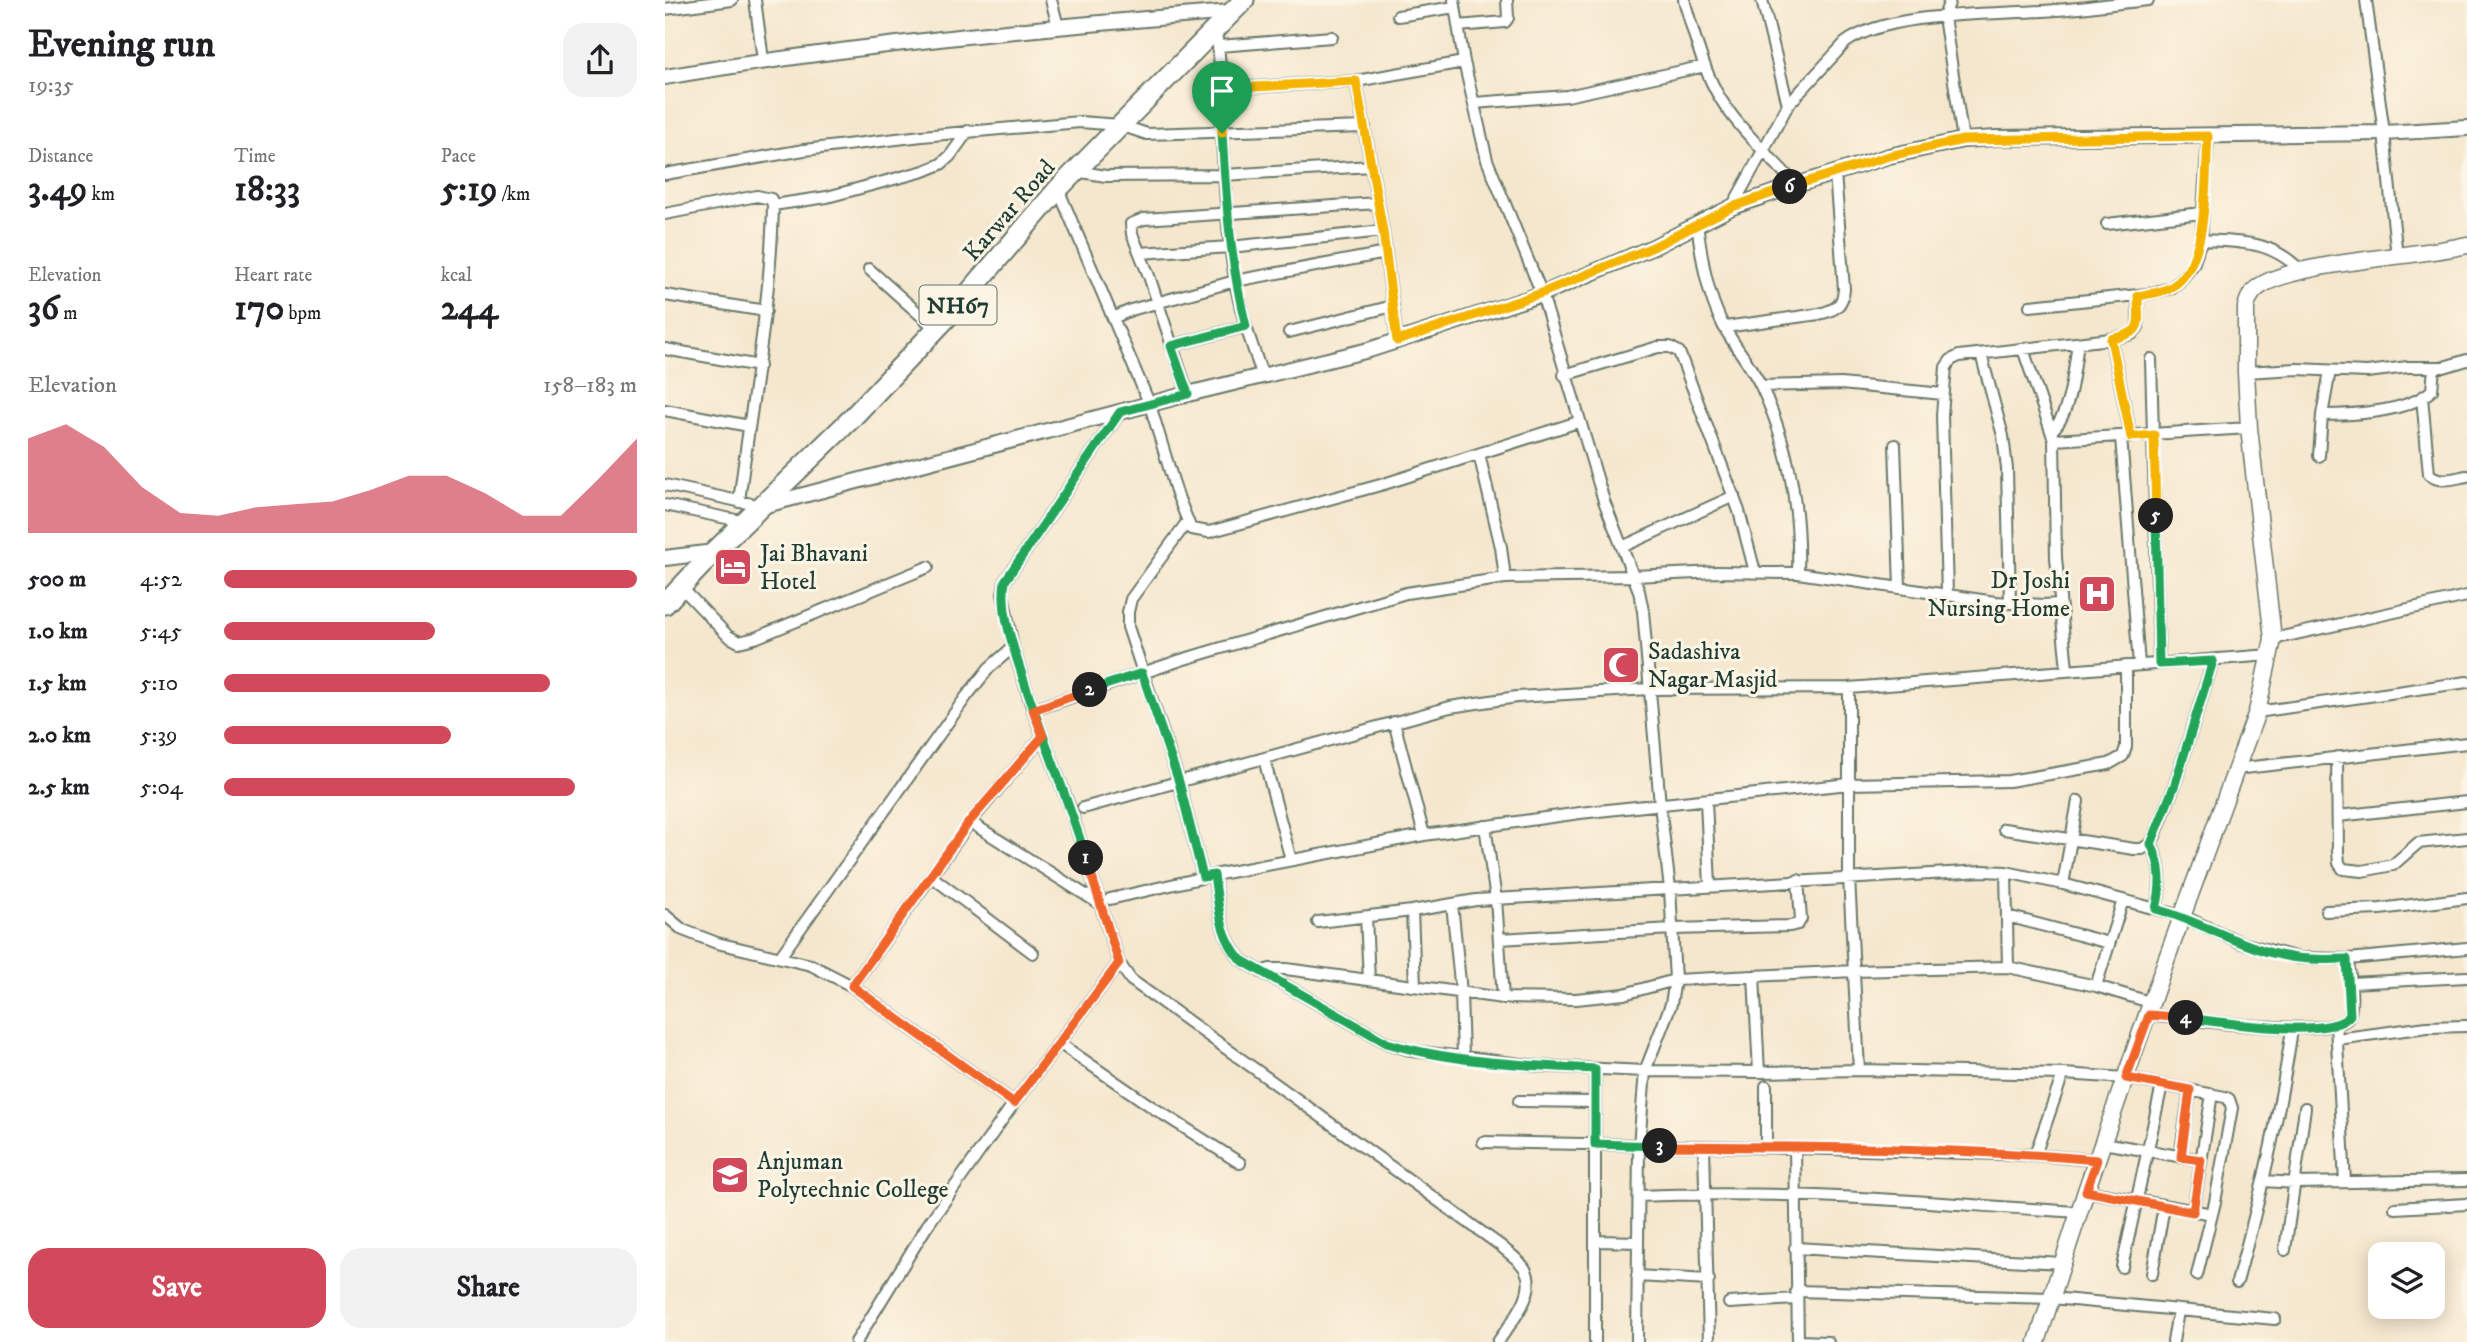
<!DOCTYPE html>
<meta charset="utf-8">
<style>
body{margin:0;font-family:"IM FELL DW Pica",serif;background:#f2f2f2;color:#202124;height:100vh;display:flex;flex-direction:column;font-size:26px;white-space:nowrap}
*{box-sizing:border-box;margin:0}
p{font-size:23px;color:#757577}
.icon{flex:none;width:38px;height:38px;fill:none;stroke:currentColor;stroke-width:2;stroke-linecap:round;stroke-linejoin:round}
.map{position:relative;flex:1;overflow:hidden}
.side{display:flex;flex-direction:column;background:#fff;width:665px}
.side>*{flex:none}
.buttons{position:absolute;left:1703px;top:1242px;display:grid;gap:14px}
.buttons a{display:grid;place-items:center;width:77px;height:77px;border-radius:14px;background:#fff;box-shadow:0 4px 18px #0003;font-size:35px}
.pin{position:absolute;display:grid;place-items:center;width:60px;height:60px;color:#fff;margin:-72px -30px;border-radius:50% 50% 50% 0;rotate:-45deg;box-shadow:0 0 7px #0007}
.pin .icon{rotate:45deg}
.km{position:absolute;width:35px;height:35px;margin:-18px;border-radius:50%;background:#222;color:#fff;font-size:19px;line-height:35px;text-align:center}
.round{display:grid;place-items:center;flex:none;width:74px;height:74px;border-radius:21px;background:#f2f2f2}
.headline{display:flex;align-items:center;justify-content:space-between;height:119px;padding:0 28px}
h1{font-size:38px;font-weight:800;line-height:52px}
.metrics{display:grid;grid-template-columns:repeat(3,1fr);gap:10px;height:119px;padding:7px 28px}
.metrics div{display:grid;align-content:center}
.metrics b{font-size:35px;font-weight:800}
.metrics small{font-size:19px;font-weight:400}
.metrics p{font-size:19px}
.chart{height:196px;padding:14px 28px}
.chart p{display:flex;justify-content:space-between}
.chart svg{width:100%;height:126px;margin-top:7px;fill:#d1495b;opacity:.7}
.primary-button{display:flex;gap:14px;margin-top:auto;padding:14px 28px}
.primary-button a{flex:1;height:80px;border-radius:21px;background:#d1495b;color:#fff;font-size:28px;font-weight:800;line-height:80px;text-align:center}
.primary-button a+a{background:#f2f2f2;color:#202124}
ul{padding:0 28px;list-style:none;font-size:23px}
li{display:grid;grid-template-columns:112px 84px 1fr;align-items:center;height:52px}
li i{height:18px;border-radius:9px;background:#d1495b}
main{display:flex;flex:1;min-height:0}
.map>svg:first-child{display:block}
</style>
<main>
<section class="side">
<div class="headline"><div><h1>Evening run</h1><p>19:35</p></div><a class="round"><svg class="icon" aria-label="share" viewBox="0 0 24 24"><path d="M12 15V3M7 8l5-5 5 5M5 13v7h14v-7"/></svg></a></div>
<div class="metrics">
<div><p>Distance</p><b>3.49<small> km</small></b></div>
<div><p>Time</p><b>18:33</b></div>
<div><p>Pace</p><b>5:19<small> /km</small></b></div>
</div>
<div class="metrics">
<div><p>Elevation</p><b>36<small> m</small></b></div>
<div><p>Heart rate</p><b>170<small> bpm</small></b></div>
<div><p>kcal</p><b>244</b></div>
</div>
<div class="chart"><p><span>Elevation</span>158–183 m</p>
<svg viewBox="0 0 160 44" preserveAspectRatio="none"><path d="M0 44V11L10 6L20 14L30 28L40 37L50 38L60 35L70 34L80 33L90 29L100 24L110 24L120 30L130 38L140 38L150 25L160 11V44z"/></svg>
</div>
<ul>
<li><b>500 m</b>4:52<i style="width:100%"></i></li>
<li><b>1.0 km</b>5:45<i style="width:51%"></i></li>
<li><b>1.5 km</b>5:10<i style="width:79%"></i></li>
<li><b>2.0 km</b>5:39<i style="width:55%"></i></li>
<li><b>2.5 km</b>5:04<i style="width:85%"></i></li>
</ul>
<div class="primary-button"><a>Save</a><a>Share</a></div>
</section>
<div class="map">
<svg width="1802" height="1342" viewBox="0 0 1802 1342">
<rect width="100%" height="100%" fill="#fcf5e5"/>
<filter id="ink" filterUnits="userSpaceOnUse"><feTurbulence type="fractalNoise" baseFrequency=".0143" numOctaves="2"/><feDisplacementMap in="SourceGraphic" scale="14" xChannelSelector="R" yChannelSelector="G"/><feConvolveMatrix kernelMatrix="1 2 1 2 8 2 1 2 1" color-interpolation-filters="sRGB"/></filter>
<filter id="wash" filterUnits="userSpaceOnUse"><feTurbulence type="fractalNoise" baseFrequency=".00686" numOctaves="4" result="noise"/><feDisplacementMap in="SourceGraphic" scale="28" xChannelSelector="R" yChannelSelector="G"/><feGaussianBlur stdDeviation="1.57" result="paint"/><feColorMatrix in="noise" values="0 0 0 0 0 0 0 0 0 0 0 0 0 0 0 0 0 1.4 0 .05"/><feComposite in="paint" operator="in"/></filter>
<g filter="url(#wash)">
<rect width="100%" height="100%" fill="#f5e7ce"/>
</g>
<g filter="url(#ink)">
<g fill="none" stroke-linecap="round" stroke-linejoin="round">
<defs>
<path id="minor" d="M90,0l8,60
M386,0l7,26
M789,0l10,62 23,98 55,134 62,207 35,90 4,20 17,194 10,84 5,91 -4,24 -26,67 -6,75 -2,196
M1019,0c9,30 17,63 32,91 18,34 54,65 80,94
M1097,0l26,105
M1285,0l-6,17 19,123
M1701,0l18,133 13,124
M0,9l67,-9
M733,16l57,-9
M793,26l47,-4 3,-4 -1,-18
M550,29c8,37 5,74 7,112 3,46 5,93 13,138 5,34 17,66 28,98
M554,46l113,-9
M691,81l27,150 14,110
M557,89l134,-8 108,-19
M809,103l93,-7 138,-30
M410,171l31,5 118,-1 147,-9
M0,174l139,-24 118,-14 158,-14 40,3 27,9 218,-7
M393,189l92,216 27,89 14,35 18,3 175,-48 194,-62
M108,205l54,-8 97,-26 17,-7 9,-8 18,-25
M1067,207l56,-102 57,-62c44,-33 154,-28 211,-33 31,-2 61,-7 92,-10
M0,214l92,-18 14,3 2,6c-2,100 -22,198 -34,297
M1032,224c5,36 10,71 27,103 11,20 27,38 37,59 28,59 39,122 37,187
M1442,224l95,-11
M1536,240c39,2 71,0 100,31
M475,253l90,-6 153,-16
M204,269l67,60
M0,295l101,16
M1365,306l118,-12 23,-6 10,-8 12,-15 8,-25 7,-104
M448,318l18,-8 104,-29 151,-28
M1060,327l94,-13c16,-4 24,-8 25,-25l-9,-116
M624,332l104,-26
M1446,339l20,98
M506,346l75,-20
M0,349l94,17
M1358,349l31,91 2,118 11,111
M1316,354l22,82 4,33 3,134
M1486,359l8,305
M1581,372l51,-3 70,3 41,-5h36l23,-7
M899,375l94,-28h12l9,5 60,159 16,61
M1096,386l80,-2 102,10
M523,394l-39,-118 -17,-42 -1,-10 13,-5 233,-16
M1757,397l7,77c11,10 25,4 38,2
M0,410l84,16
M455,412l-115,169 -2,13 10,53 20,63 38,101 48,152 12,17 370,266c7,7 19,14 24,23 14,24 -15,54 -27,73
M1657,415c31,0 87,-3 110,-25l2,-22
M1386,431c20,-15 23,-64 27,-88
M1456,437l18,228
M1389,440l195,-12
M1230,445l5,142
M814,454l22,93 4,31
M1654,456l3,-41 8,-44
M0,485l96,21
M0,505l80,17
M522,522l-56,77 -3,13v15l51,155 24,95
M957,547l112,-51
M16,587l47,49 11,6 16,-4 173,-71
M1282,594l-5,-179 4,-48 5,-7 8,-4 152,-17 21,-5 6,-7v-31
M1608,639l194,-43
M1184,688v189l10,193
M368,710l148,-50 225,-67 99,-15 129,-2 83,-4 81,1 197,29 48,3 16,-1
M1592,712l210,-30
M729,722l30,113
M1672,757l1,95 1,11 4,6 19,2 31,-6 25,-22 49,-5
M599,759l27,101
M1570,769l232,-26
M1041,800l4,86
M418,808l367,-101 67,-10 132,-8 200,-1 421,-33
M1673,816l129,-14
M305,822l130,82
M820,826l11,73 7,99
M1339,829l130,20h8l9,-6 4,-7 20,-52 38,-123
M1486,843c11,23 11,42 5,66
M1341,872l2,95
M549,875c5,32 5,60 27,85l146,83 26,8 125,15 107,5 114,1 100,-2 204,4 63,4 99,19 4,2 3,9 -17,94 -18,73
M266,876l102,77
M1398,884l15,-83
M445,899l104,-24 210,-40 156,-22 269,-29 160,-3 100,-17 14,-8 3,-9v-81
M787,904l9,88 2,66
M747,911l3,75
M1661,911l54,-2 87,-11
M0,915l18,15 34,13 94,22 41,21 162,117
M1342,916l102,27
M701,917l3,63
M653,922l94,-11 64,-11 507,-29 23,1 57,12 93,25 26,7 60,27 57,15 49,1 119,-11
M835,939l172,-10 118,-3 8,-2 3,-5 -3,-39
M115,957l186,-260 23,-29 24,-21
M596,972l9,-3h16l217,29 73,1 48,-5 51,-14 179,-9 154,-4 88,19 57,17
M1089,976l5,96
M1685,983l117,-6
M187,986l118,-164 73,-86
M1431,986l27,-86
M1484,1015c31,3 182,25 199,3 7,-10 1,-47 0,-59
M1671,1025l9,157
M1672,1039l90,-12 40,-1
M394,1043l93,64 88,56
M930,1069v273
M854,1101l76,1
M818,1142l312,6 240,7 61,5
M1438,1143l98,17
M1039,1147l5,195
M1101,1147v-61
M1130,1148l3,193 30,1
M1370,1155l28,-81
M1515,1157l10,-67
M1599,1181l32,2 171,-3
M1421,1191l126,23
M974,1196c147,-7 293,7 440,16
M1730,1208l72,-4
M1528,1211l19,-117
M931,1241l42,1
M1130,1248l267,15
M1620,1250l20,-142
M1457,1267l40,-182
M1487,1274l12,-68
M972,1276l72,4
M1572,1282c23,-83 43,-167 55,-253
M1131,1291l256,7 223,21
M1064,1303l67,-4
M191,1342l71,-116 87,-123 105,-140
M1508,1342l5,-31"/>
<path id="tertiary" d="M0,77c188,-32 377,-50 566,-65
M97,506l426,-112 181,-44 173,-56 111,-47 79,-40 64,-22 93,-29 74,-16 34,-2 387,-5 83,-5
M0,558l49,-6"/>
<path id="secondary" d="M1372,1342l49,-151 78,-225 93,-254 16,-73 -24,-211 -3,-56v-65c2,-7 4,-13 10,-18 30,-27 164,-32 211,-44"/>
<path id="trunk" d="M0,604l49,-52 136,-132 105,-111 103,-120 186,-189"/>
</defs>
<use href="#minor" stroke="#6a786a" stroke-width="14"/>
<use href="#tertiary" stroke="#6a786a" stroke-width="18"/>
<use href="#secondary" stroke="#6a786a" stroke-width="19"/>
<use href="#trunk" stroke="#6a786a" stroke-width="23"/>
<use href="#minor" stroke="#fff" stroke-width="10"/>
<use href="#tertiary" stroke="#fff" stroke-width="14"/>
<use href="#secondary" stroke="#fff" stroke-width="16"/>
<use href="#trunk" stroke="#fff" stroke-width="19"/>
</g>
</g>
<g fill="none" stroke-linecap="round" stroke-linejoin="round" filter="url(#ink)">
<defs>
<path id="split-1" d="M421,858c-19,-62 -44,-121 -64,-183 -9,-29 -22,-64 -17,-94l115,-169 68,-18 -17,-48 75,-20c-16,-64 -20,-127 -24,-193"/>
<path id="split-2" d="M421,858l33,105 -105,140 -162,-117 117,-164 74,-86 -10,-26 57,-20"/>
<path id="split-3" d="M425,690l52,-17 37,109 24,95 11,-2c5,32 5,60 27,85l146,83c66,20 139,22 208,26v75l65,2"/>
<path id="split-4" d="M995,1146c145,1 292,1 437,14l-11,31 107,21 8,-52 -20,-3 9,-67 -64,-12 23,-63 37,3"/>
<path id="split-5" d="M1491,516l3,148 54,-3 -38,123 -24,60c11,22 11,41 5,65 40,11 76,33 116,44 25,7 50,7 75,6l3,56c-17,26 -134,6 -164,3"/>
<path id="split-6" d="M1125,187l99,-31 74,-16 245,-4c-3,39 2,134 -39,152 -9,5 -21,6 -31,8 0,31 7,35 -27,43l20,98 23,-2 2,81"/>
<path id="split-7" d="M557,133v-44l134,-8 27,150 14,110 145,-48 111,-46 79,-40 58,-20"/>
</defs>
<use href="#split-1" stroke="#fff" stroke-width="14"/>
<use href="#split-2" stroke="#fff" stroke-width="14"/>
<use href="#split-3" stroke="#fff" stroke-width="14"/>
<use href="#split-4" stroke="#fff" stroke-width="14"/>
<use href="#split-5" stroke="#fff" stroke-width="14"/>
<use href="#split-6" stroke="#fff" stroke-width="14"/>
<use href="#split-7" stroke="#fff" stroke-width="14"/>
<use href="#split-1" stroke="#22a559" stroke-width="9"/>
<use href="#split-2" stroke="#f0652b" stroke-width="9"/>
<use href="#split-3" stroke="#22a559" stroke-width="9"/>
<use href="#split-4" stroke="#f0652b" stroke-width="9"/>
<use href="#split-5" stroke="#22a559" stroke-width="9"/>
<use href="#split-6" stroke="#f5b400" stroke-width="9"/>
<use href="#split-7" stroke="#f5b400" stroke-width="9"/>
</g>
<defs>
<symbol id="hotel-square" viewBox="-11 -11 22 22"><rect x="-9" y="-9" width="18" height="18" rx="4" fill="#d1495b" stroke="#fcf5e5"/><path d="M-6-4.5h1.5V1H6V5H4.5V3h-9V5H-6ZM-4 0a1.8 1.8 0 1 1 3.6 0ZM.5 0V-2.5h3Q6-2.5 6 0Z" fill="#fff"/></symbol>
<symbol id="hospital-square" viewBox="-11 -11 22 22"><rect x="-9" y="-9" width="18" height="18" rx="4" fill="#d1495b" stroke="#fcf5e5"/><path d="M-5-5h3v3.5h4V-5h3V5h-3V1.5h-4V5h-3Z" fill="#fff"/></symbol>
<symbol id="mosque-square" viewBox="-11 -11 22 22"><rect x="-9" y="-9" width="18" height="18" rx="4" fill="#d1495b" stroke="#fcf5e5"/><path d="M3.5-4.9A6 6 0 1 0 3.5 4.9A5 5 0 1 1 3.5-4.9Z" fill="#fff"/></symbol>
<symbol id="university-square" viewBox="-11 -11 22 22"><rect x="-9" y="-9" width="18" height="18" rx="4" fill="#d1495b" stroke="#fcf5e5"/><path d="M0-5L7-2L0 1L-7-2ZM-4 1L0 2.5L4 1V4Q0 6-4 4Z" fill="#fff"/></symbol>
</defs>
<g fill-rule="evenodd">
<use href="#hotel-square" x="46" y="545" width="44" height="44"/>
<use href="#hospital-square" x="1410" y="572" width="44" height="44"/>
<use href="#mosque-square" x="934" y="643" width="44" height="44"/>
<use href="#university-square" x="43" y="1153" width="44" height="44"/>
</g>
<g text-anchor="middle" stroke-width="6" stroke-linejoin="round" paint-order="stroke">
<rect fill="#fcf5e5" stroke="#617469" stroke-width="2" x="254.5" y="285.5" width="77" height="39" rx="5"/>
<g font-size="23" font-weight="bold" fill="#1f3d34">
<text x="293" y="313">NH67</text>
</g>
<g font-size="24" fill="#1f3d34" stroke="#fcf5e5">
<text transform="translate(344 210) rotate(-49)" y="8">Karwar Road</text>
</g>
<g font-size="24" fill="#1f3d34" stroke="#fcf5e5" text-anchor="start">
<text x="95" y="561">Jai Bhavani<tspan x="95" dy="28">Hotel</tspan></text>
<text x="1405" y="588" text-anchor="end">Dr Joshi<tspan x="1405" dy="28">Nursing Home</tspan></text>
<text x="983" y="659">Sadashiva<tspan x="983" dy="28">Nagar Masjid</tspan></text>
<text x="92" y="1169">Anjuman<tspan x="92" dy="28">Polytechnic College</tspan></text>
</g>
</g>
</svg>
<div class="buttons">
<a><svg class="icon" aria-label="layers" viewBox="0 0 24 24"><path d="M12 4l9 5-9 5-9-5zM3 14l9 5 9-5"/></svg></a>
</div>
<div class="pin" style="left:557px;top:133px;background:#1e9e55"><svg class="icon" aria-label="arrive" viewBox="0 0 24 24"><path d="M6 21V4h12l-3 4 3 4H6"/></svg></div>
<b class="km" style="left:421px;top:858px">1</b>
<b class="km" style="left:425px;top:690px">2</b>
<b class="km" style="left:995px;top:1146px">3</b>
<b class="km" style="left:1521px;top:1018px">4</b>
<b class="km" style="left:1491px;top:516px">5</b>
<b class="km" style="left:1125px;top:187px">6</b>
</div>
</main>
